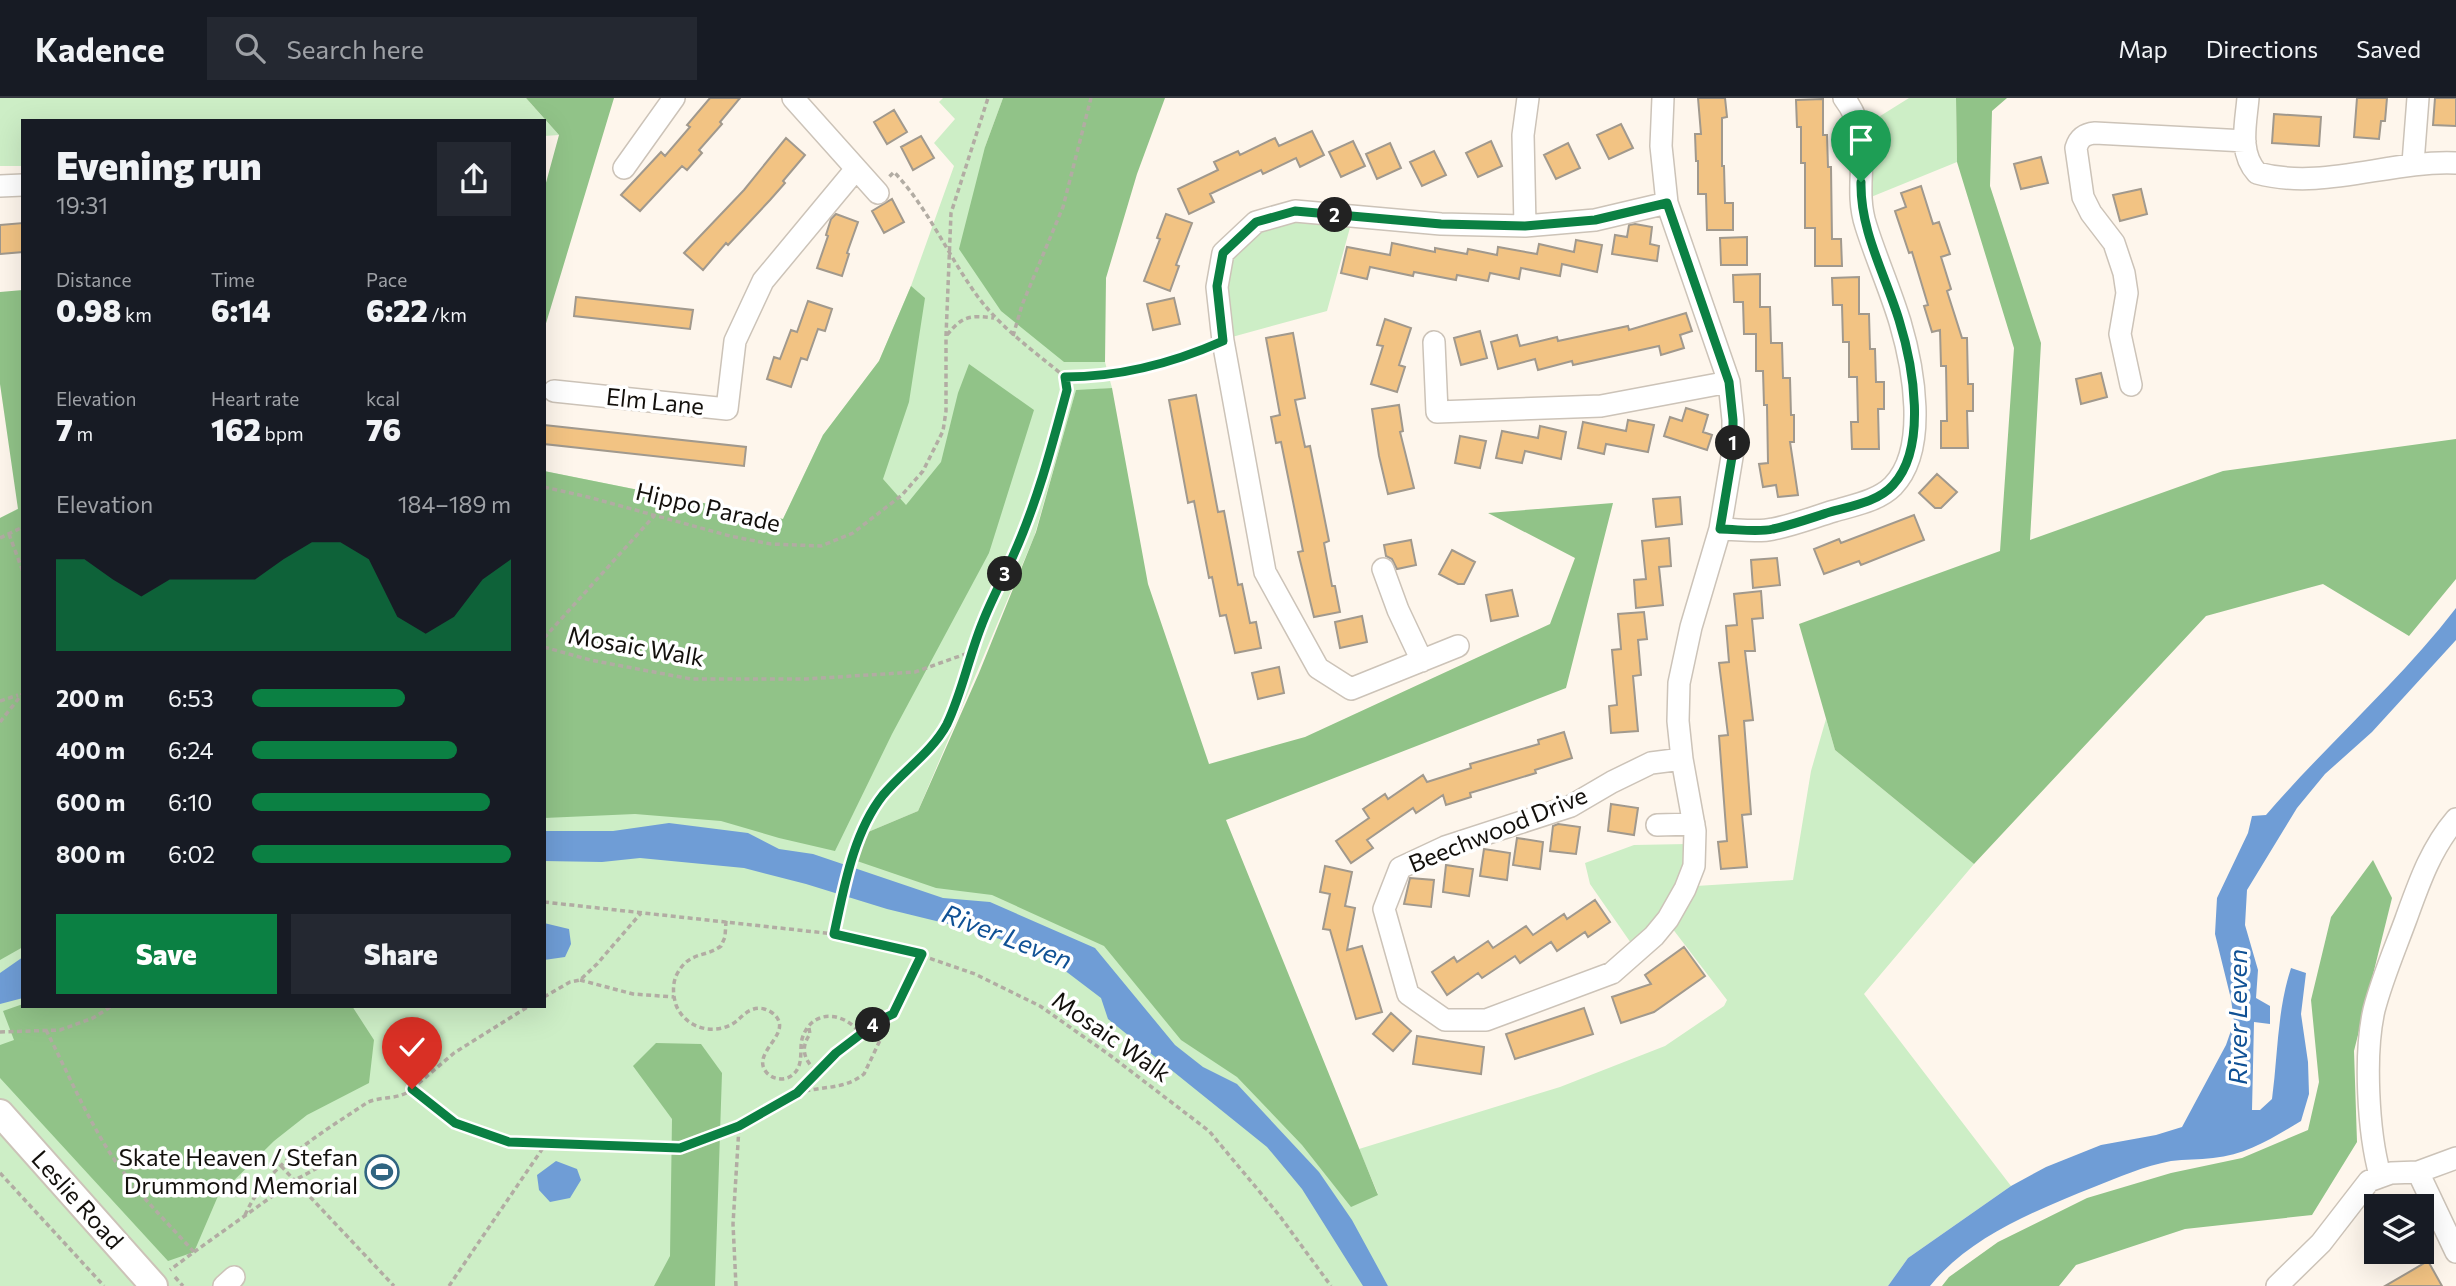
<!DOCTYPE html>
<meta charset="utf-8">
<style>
body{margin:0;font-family:Commissioner,sans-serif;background:#242831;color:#f1f3f6;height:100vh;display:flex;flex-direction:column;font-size:26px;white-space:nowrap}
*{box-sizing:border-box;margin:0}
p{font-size:23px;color:#9ea1a6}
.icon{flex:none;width:38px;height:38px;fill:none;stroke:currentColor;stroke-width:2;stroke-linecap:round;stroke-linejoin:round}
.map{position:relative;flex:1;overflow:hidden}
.drawer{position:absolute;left:21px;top:21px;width:525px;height:889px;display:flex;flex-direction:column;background:#171b24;border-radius:0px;box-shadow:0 7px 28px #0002}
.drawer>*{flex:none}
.fabs{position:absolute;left:2364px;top:1096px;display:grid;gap:14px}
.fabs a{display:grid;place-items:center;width:70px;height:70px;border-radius:0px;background:#171b24;box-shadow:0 7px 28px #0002;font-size:35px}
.pin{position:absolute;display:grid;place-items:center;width:60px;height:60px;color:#fff;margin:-72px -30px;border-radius:50% 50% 50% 0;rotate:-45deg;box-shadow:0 0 7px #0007}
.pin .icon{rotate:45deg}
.km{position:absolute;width:35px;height:35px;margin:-18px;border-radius:50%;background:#222;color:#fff;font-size:19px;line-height:35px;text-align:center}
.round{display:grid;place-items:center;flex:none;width:74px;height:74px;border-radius:0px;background:#242831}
.overview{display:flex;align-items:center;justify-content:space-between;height:119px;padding:0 35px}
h1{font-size:38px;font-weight:800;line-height:52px}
.stats{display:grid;grid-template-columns:repeat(3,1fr);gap:10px;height:119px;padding:7px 35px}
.stats div{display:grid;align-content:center}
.stats b{font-size:30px;font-weight:800}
.stats small{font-size:19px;font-weight:400}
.stats p{font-size:19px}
.chart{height:196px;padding:14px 35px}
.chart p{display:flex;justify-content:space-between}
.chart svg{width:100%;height:126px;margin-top:7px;fill:#0b8043;opacity:.7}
.cta{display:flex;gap:14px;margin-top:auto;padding:14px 35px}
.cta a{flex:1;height:80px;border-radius:0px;background:#0b8043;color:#fff;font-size:28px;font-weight:800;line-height:80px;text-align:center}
.cta a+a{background:#242831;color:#f1f3f6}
ul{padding:0 35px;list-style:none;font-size:23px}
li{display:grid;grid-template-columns:112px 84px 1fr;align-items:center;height:52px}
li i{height:18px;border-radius:9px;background:#0b8043}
header{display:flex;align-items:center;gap:42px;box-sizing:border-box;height:98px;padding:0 35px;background:#171b24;border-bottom:2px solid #363941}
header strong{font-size:33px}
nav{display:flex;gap:38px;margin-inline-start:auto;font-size:24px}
.search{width:490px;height:63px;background:#242831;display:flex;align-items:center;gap:18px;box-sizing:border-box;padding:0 24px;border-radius:0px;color:#9ea1a6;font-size:26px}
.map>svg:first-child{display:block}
</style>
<header>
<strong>Kadence</strong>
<div class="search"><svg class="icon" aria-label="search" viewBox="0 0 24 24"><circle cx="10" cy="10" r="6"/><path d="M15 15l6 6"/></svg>Search here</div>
<nav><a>Map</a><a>Directions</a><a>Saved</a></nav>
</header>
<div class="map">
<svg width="2456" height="1188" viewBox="0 0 2456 1188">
<rect width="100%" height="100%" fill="#fef6ec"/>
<path fill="#cdeec6" d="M0,0h526l33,37 -15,1v-15h-521v45h-23z
M943,0h60l-18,49 79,215h41l7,26 -36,3 -42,146 -116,274 -50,21 207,76 303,286 -19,-45 201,-62 105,-41 59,-40 3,-6 -55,-72 24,-42 97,-6 18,-109 15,-52 9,31 139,114 -110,130 147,192 -103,72 -20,28h-500l-17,-29 10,29h-1381v-768l23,-12v500h521v-535l239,48 40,-84 56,-74 32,-75 43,-120 -20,-23 21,-24 -16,-17z
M1909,0h47l1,64 -86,35 1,-40 -3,-34z
M1298,120l53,6 -24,87 -95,26 -5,-49 5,-30 34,-30z
M1687,746l-5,28 -11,31 -38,43 -43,-62 -5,-21 49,-18z"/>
<path fill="#91c388" d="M526,0h88l-70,232v-140l15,-55z
M1003,0h162l-28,76 -31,104 -1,84h-41l-63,-51 -42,-62 26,-102z
M1956,0h51l-15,13 -2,75 51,157 -11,197 193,-69 233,-32v140l-47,57 -86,-52 -117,32 -232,248 -139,-114 -36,-126 201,-73 14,-203 -57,-186z
M911,188l14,12 -16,104 -26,77 23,26 35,-43 17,-69 11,-29 65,46 -45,143 -97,181 -57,117 -56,-13 -58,-17 -86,-7 -91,4v-347l239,48 40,-84 56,-74z
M23,192v657l-23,13v-442l18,-9 -18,-125v-92z
M1112,290l36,196 61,180 96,-27 245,-113 25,-66 -87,-45 125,-10 -47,185 -340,132 152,375 -27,12 -49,-62 -65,-68 -56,-37 -77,-94 -112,-51 -56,-7 -79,-27 11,-29 50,-21 61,-138 57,-141 40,-142z
M2373,762l19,38 -38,153 3,91 -45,73 -127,14 -109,36 -17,21h-117l7,-9 49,-35 89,-44 84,-25 71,-15 66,-28 11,-48 -8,-82 20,-83z
M23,906v2h329l22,34 -5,43 -62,32 -33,26 -56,55 -24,56 -26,9 -168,-183v-33l14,-5 -11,-29z
M656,945l45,1 21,29 -7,213h-61l16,-30 2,-137 -39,-53z"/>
<path fill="#6f9dd6" d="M2456,510v32l-84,92 -47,42 -28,34 -50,82 -2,35 13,45 -2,28 14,8v18l-16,-2 -2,88h8l12,-11c6,-45 5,-88 19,-131l15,5 -5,41 7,48 1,32 -8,27c-27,16 -54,34 -88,37 -14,2 -28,1 -42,3 -27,5 -52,16 -77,26 -57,23 -124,49 -164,99h-42l20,-28 103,-72 35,-19 55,-22 55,-10 26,-8 44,-82 8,-23 -3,-23 -16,-65 2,-36 31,-65 4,-17 14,-1c61,-71 133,-133 190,-207z
M669,725l79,10 31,16 34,5 130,44 47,4 105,46 80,97 28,22 34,17 82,88 33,48 36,66h-25l-61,-97 -35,-42 -159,-128 -7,-21 -54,-41 -66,-25 -94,-23 -81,-25 -62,-16 -104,-10 -38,4 -58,-1v-30h69z
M544,825l25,6 2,15 -6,13 -21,3z
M23,859v41l-23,6v-31z
M556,1063l21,8 4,11 -11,18 -20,4 -11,-12 -2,-15z"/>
<path fill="#f2c383" stroke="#a1998d" stroke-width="2" d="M710,0h30l-20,24 2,2 -23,26 3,3 -15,17 -5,-4 -42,45 -19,-16 40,-43 4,4 25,-29 -3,-2z
M1698,0h27l2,19 -5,1v48h2l1,37h8v27h-26l-1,-36h-8v-33h-2l-1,-27h6z
M2357,0h30l-2,23h-4l-2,18 -25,-2z
M2435,0h21v28l-23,-1z
M1823,1v36h4l1,32h3l1,72h9l1,27h-27v-38h-10v-65h-4v-36h-4l-1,-27z
M894,12l13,22 -20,12 -13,-22z
M2274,16l47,3 -2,29 -47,-3z
M1621,26l12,24 -24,11 -12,-24z
M1312,33l12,24 -24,12 -4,-9 -33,16 -2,-4 -51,24 4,8 -25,12 -11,-25 40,-19 -4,-8 24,-11 2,4 35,-17 4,8z
M921,38l13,22 -21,12 -12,-23z
M786,40l19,17 -22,26 2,2 -15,17 -42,45 -2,-2 -23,27 -19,-17 60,-63z
M1353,43l12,25 -24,11 -12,-25z
M1491,43l11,25 -24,11 -12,-24z
M1390,45l11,25 -24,11 -11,-25z
M1568,45l12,25 -24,11 -12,-24z
M1434,53l12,24 -24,11 -12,-24z
M2041,59l7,26 -27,6 -7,-25z
M1921,88l12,38 6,-2 11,32 -9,3 10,32 -4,2 15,47h5l1,46h5v27h-6l1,37h-27v-27h6l-1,-55h-5l-1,-36 -8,2 -8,-26 4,-1 -16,-53 -3,1 -14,-42 11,-4 -5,-14z
M2141,91l6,25 -27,7 -7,-26z
M892,101l12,23 -20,11 -12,-22z
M836,116l22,8 -11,31 2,1 -7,22 -25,-8 11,-32 -2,-1 5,-16z
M1166,116l26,9 -16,42 3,1 -9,25 -26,-10 16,-42 -3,-1z
M23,125v29l-23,2v-29z
M1635,126l17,3 -2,17 9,2 -2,15 -45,-7 3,-19 12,2 2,-12z
M1747,139v28h-26l-1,-27z
M1576,142l26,5 -5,27 -35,-8 -2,12 -39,-8 -2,11 -29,-6 -2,8 -31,-6 -1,5 -42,-8 -1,4 -43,-9 -3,12 -26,-6 6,-26 43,8 2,-12 43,9v-4l32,6 1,-5 29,6 1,-8 39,7 2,-10 35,8z
M1760,176v33h10l1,36h11l1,35h7l1,37h3v27h-4l8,53 -20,2 -2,-12 -13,2 -4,-23 9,-1 -1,-58h-3l-1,-34h-7v-37h-12l-1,-32h-9l-1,-27z
M1859,179v37h10l1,35h5l1,33h8v27h-6l1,40h-27l-1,-27h7l-1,-45h-8v-35h-6l-1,-37h-9l-1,-27z
M576,199l117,13 -3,19 -116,-13z
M1174,200l6,26 -27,6 -6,-26z
M808,203l24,8 -7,22 -7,-2 -11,31 -6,-2 -10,29 -24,-8 7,-22 6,2 11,-29 6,2z
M1686,215l6,18 -12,4 4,13 -23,7 -2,-9 -86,19 -1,-4 -34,9 -3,-11 -37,10 -7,-27 26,-7 3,11 37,-9 1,4 70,-15 1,4z
M1385,221l26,9 -12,37 6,2 -8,25 -26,-8 12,-38 -6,-1z
M1480,233l7,27 -26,7 -7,-27z
M1293,235l12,65 -10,2 10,47 5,-1 19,95 -5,2 8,43h3l5,26 -26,5 -16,-65 5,-1 -22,-109 -5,1 -5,-26 9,-2 -14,-77z
M2101,275l6,24 -26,7 -5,-25z
M1196,297l22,117 6,-1 14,74 4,-1 8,39 6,-1 5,26 -26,5 -9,-38 -6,1 -8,-39 -3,1 -15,-77 -6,2 -19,-103z
M1399,307l4,26 -3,1 14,56 -26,6 -9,-38 -7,-47z
M1686,310l22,7 -5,17 9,3 -5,15 -43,-14 6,-19 12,4z
M1628,322l26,5 -6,27 -42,-8 -2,10 -26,-6 5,-26 43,9z
M544,327l202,22 -2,19 -200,-22z
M1540,328l26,6 -5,27 -36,-8 -3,12 -26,-5 6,-27 36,7z
M1460,338l26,5 -6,27 -25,-5z
M1937,376l20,18 -16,16h-6l-16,-15z
M1680,399l2,27 -26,3 -3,-28z
M1914,417l10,25 -63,25 -2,-4 -35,13 -10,-25 25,-10 2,4z
M1669,440l2,28 -12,1 4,38 -27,3 -2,-28 12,-1 -4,-38z
M1411,442l5,25 -19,4 -5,-10 -6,-3 -2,-11z
M1452,452l23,12 -11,22h-6l-19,-10z
M1777,460l3,27 -27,3 -2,-28z
M1512,492l6,26 -27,5 -5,-26z
M1761,493l2,27 -11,1 3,32h-10l8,69 -9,1 7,93 -9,1 5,52 -26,2 -3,-27 9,-1 -8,-105 9,-1 -9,-72 10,-1 -3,-36 11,-1 -3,-31z
M1644,514l3,27 -9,1 3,35 -8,1 5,55 -27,2 -2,-27 8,-1 -5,-55 9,-1 -3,-35z
M1362,518l5,26 -27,6 -5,-26z
M1279,569l5,26 -26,6 -6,-26z
M1564,634l8,26 -37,12 1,3 -66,20 1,4 -25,8 -3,-10 -27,18 -3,-5 -46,32 6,8 -22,15 -15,-22 33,-23 -6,-9 22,-15 3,5 35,-24 4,7 44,-14 -1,-4 69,-20 -1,-4z
M1611,706l27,4 -4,27 -26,-4z
M1558,726l22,3 -4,27 -26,-3 3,-25z
M1517,740l26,4 -3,27 -27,-4z
M1484,751l26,4 -3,27 -27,-4z
M1446,767l27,4 -4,27 -26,-4z
M1325,768l27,6 -7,34 10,2 -8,42 15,-4 20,66 -26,7 -26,-89 -7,-1 7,-35 -10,-2z
M1410,780l24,2 -3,27 -27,-3z
M1595,802l15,22 -22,15 -3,-5 -28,19 -6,-9 -31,21 -5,-7 -33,22 -4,-5 -31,22 -15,-23 22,-15 3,5 31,-21 5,7 33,-22 7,9 31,-21 3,5z
M1684,849l21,29 -51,36 -33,11 -9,-26 39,-13 -6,-9z
M1584,910l9,26 -78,25 -9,-25z
M1391,915l20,18 -18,20 -20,-17z
M1417,938l67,11 -3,27 -68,-10z
M2428,1163l14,25h-57z"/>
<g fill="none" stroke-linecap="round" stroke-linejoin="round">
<defs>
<path id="minor" d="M793,0l85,95
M1663,0l-2,48 6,57 62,179 4,38v31l-13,78 -29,98 -12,56 -1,38 4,38 13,72 -1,35 -9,23 -17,30 -14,17 -42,37 -126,47h-41l-37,-26 -24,-85 16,-41 45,-21 126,-41 41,-24 39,-19 31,-4
M2248,0c-2,25 -10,54 9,75 66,18 132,-13 199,-10
M2413,65l5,-65
M624,70l50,-70
M0,88l23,-1
M1525,128l-2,-91 5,-37
M1434,244l3,70 164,-6 128,-24
M2131,287l-11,-51 7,-41 -3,-20 -10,-30 -23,-30 -8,-16 -7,-49c3,-10 8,-14 19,-15l150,8
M554,293l173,18 8,-68 28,-60 93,-112
M1720,431c17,0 37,4 53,0 21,-4 41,-12 61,-18 20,-6 44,-10 59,-25 36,-37 20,-120 7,-164 -10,-33 -24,-64 -34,-96 -15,-45 11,-85 -22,-128
M1383,471l15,41 24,51
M1458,548l-107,43 -33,-21 -53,-96 -42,-231 -6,-54 6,-34 33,-31 39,-11 146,13 84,2 70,-6 72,-17
M1657,727l37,-1
M2456,1060l-38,14 38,80
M2380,1077c-12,-43 -16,-121 -6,-165 8,-31 21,-61 32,-91 13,-36 25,-71 50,-100
M224,1188l10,-9
M2277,1188l44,-43 48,-62 22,-8 27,-1"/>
<path id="major" d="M0,1015l154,173"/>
</defs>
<use href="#minor" stroke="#ccc3b8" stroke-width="24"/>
<use href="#major" stroke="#ccc3b8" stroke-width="30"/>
<path stroke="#b2aca3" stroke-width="3.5" stroke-dasharray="5 3.5" stroke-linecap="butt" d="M947,237c15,-19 23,-20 47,-17
M1013,238l9,-31 41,-98 28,-109
M1065,279c47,0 98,-10 141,-29
M544,389l44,10 142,39 41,8 50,2 32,-13 49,-38 21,-24 20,-40 3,-20v-75l5,-123 37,-115
M9,436l14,38
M0,440l23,-11
M544,540l110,-122
M544,549l46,13 101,19h115l109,-7 56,-20
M0,603l18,-6
M0,624l23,-29
M544,804l290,32 63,13 78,27 65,32 71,50 98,75 70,84 52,71
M726,823l-1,16 -4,9c-16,12 -32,5 -44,28 -5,10 -4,21 -1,31 9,23 38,31 58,18 6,-4 10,-10 17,-13 7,-3 14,-2 20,2 28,20 -23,40 -4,61 4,4 9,6 15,6 7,0 13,-5 16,-11 5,-10 1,-22 5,-32 11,-29 44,-23 58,-1
M834,836c10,-46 19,-101 49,-139 20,-24 49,-43 64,-71 15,-31 22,-68 35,-100 9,-24 21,-45 31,-68 24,-53 39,-111 54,-166l-2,-13c-31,-26 -62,-47 -87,-80 -30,-41 -49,-88 -84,-125l-5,5
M580,882l53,14 41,3
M544,899l26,-15 10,-2 17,-16 44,-51
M809,930l1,6c-10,14 -6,26 6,37
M46,932c21,41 39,84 64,123 23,36 55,67 84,99l-24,18
M0,934l60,-2 33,-12 19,-12
M412,991l42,-36 75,-47
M799,994l29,-32 56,-42 8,-3
M281,1068l113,120
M0,1075l104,113
M245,1117c24,-53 77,-82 123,-113 14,-6 32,-2 44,-13l43,34 54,19h38l17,3 102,4c36,-3 72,-20 102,-38 9,-6 18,-13 28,-17 24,-9 47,-3 68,-20l57,-120
M194,1154l101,-72 54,-29
M175,1179l8,9
M449,1188l98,-144
M736,1188l-3,-62 6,-97"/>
<use href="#minor" stroke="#fff" stroke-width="21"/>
<use href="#major" stroke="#fff" stroke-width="26"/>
</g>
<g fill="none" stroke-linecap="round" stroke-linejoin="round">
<defs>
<path id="route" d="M412,991l43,34 54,19 171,6 59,-22 58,-33 39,-40 42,-32 15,-7 29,-60 -88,-20c10,-46 19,-101 49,-139 20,-24 49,-43 64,-71 15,-31 22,-68 35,-100 9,-24 21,-45 31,-68 24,-53 39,-110 54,-166l-2,-13c54,0 108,-14 158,-36l-6,-55 6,-33 33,-31 39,-11 146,13 84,2 70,-6 72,-17 62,179 4,38v31l-13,78c17,0 37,4 53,0 19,-4 38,-11 57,-17 21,-6 48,-10 63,-27 35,-38 20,-120 6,-165 -14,-46 -39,-89 -38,-138"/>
</defs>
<use href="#route" stroke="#fff" stroke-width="14"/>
<use href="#route" stroke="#0b8043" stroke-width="9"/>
</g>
<defs>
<symbol id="stadium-ring" viewBox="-11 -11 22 22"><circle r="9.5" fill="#fff" stroke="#306581" stroke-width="1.5"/><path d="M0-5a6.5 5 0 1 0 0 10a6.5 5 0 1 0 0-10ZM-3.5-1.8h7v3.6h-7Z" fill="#306581"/></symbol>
</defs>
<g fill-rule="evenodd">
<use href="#stadium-ring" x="363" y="1055" width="38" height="38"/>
</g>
<g text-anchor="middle" stroke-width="7" stroke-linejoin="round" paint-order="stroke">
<g font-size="24" fill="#13100c" stroke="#fff">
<text transform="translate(655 304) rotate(6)" y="8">Elm Lane</text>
<text transform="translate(708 410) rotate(13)" y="8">Hippo Parade</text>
<text transform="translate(636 549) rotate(10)" y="8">Mosaic Walk</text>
<text transform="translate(1498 732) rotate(-22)" y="8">Beechwood Drive</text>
<text transform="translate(1111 939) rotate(35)" y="8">Mosaic Walk</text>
<text transform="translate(77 1102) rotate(48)" y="8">Leslie Road</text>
</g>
<g font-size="24" fill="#13100c" stroke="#fff" text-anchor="end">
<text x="358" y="1068">Skate Heaven / Stefan<tspan x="358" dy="28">Drummond Memorial</tspan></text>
</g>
<g font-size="26" font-style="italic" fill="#105195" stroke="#fff">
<text transform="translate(1007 839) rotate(21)" y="9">River Leven</text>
<text transform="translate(2238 919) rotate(-90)" y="9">River Leven</text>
</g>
</g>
</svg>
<div class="fabs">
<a><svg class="icon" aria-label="layers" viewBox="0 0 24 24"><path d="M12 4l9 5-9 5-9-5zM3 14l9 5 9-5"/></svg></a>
</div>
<div class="pin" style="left:1861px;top:84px;background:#1e9e55"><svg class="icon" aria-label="arrive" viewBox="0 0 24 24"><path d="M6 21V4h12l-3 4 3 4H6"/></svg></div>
<div class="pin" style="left:412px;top:991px;background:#d93025"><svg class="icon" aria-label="check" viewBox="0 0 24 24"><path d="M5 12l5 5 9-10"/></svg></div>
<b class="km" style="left:1733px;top:345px">1</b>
<b class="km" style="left:1335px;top:117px">2</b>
<b class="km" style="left:1005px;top:476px">3</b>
<b class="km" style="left:873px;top:927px">4</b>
<section class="drawer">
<div class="overview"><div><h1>Evening run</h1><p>19:31</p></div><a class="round"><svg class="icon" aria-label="share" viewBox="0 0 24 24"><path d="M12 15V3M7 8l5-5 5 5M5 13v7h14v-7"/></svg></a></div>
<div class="stats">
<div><p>Distance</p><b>0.98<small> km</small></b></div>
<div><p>Time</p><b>6:14</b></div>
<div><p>Pace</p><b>6:22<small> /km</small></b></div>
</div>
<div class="stats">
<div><p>Elevation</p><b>7<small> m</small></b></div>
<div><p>Heart rate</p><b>162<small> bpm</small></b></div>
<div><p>kcal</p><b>76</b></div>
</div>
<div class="chart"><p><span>Elevation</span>184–189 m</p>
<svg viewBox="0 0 160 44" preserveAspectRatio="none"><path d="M0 44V12L10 12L20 19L30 25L40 19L50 19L60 19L70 19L80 12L90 6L100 6L110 12L120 32L130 38L140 32L150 19L160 12V44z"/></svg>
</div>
<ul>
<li><b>200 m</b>6:53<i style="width:59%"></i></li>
<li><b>400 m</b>6:24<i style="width:79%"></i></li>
<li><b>600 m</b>6:10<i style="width:92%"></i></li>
<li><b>800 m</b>6:02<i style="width:100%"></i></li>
</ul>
<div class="cta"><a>Save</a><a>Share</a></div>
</section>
</div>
